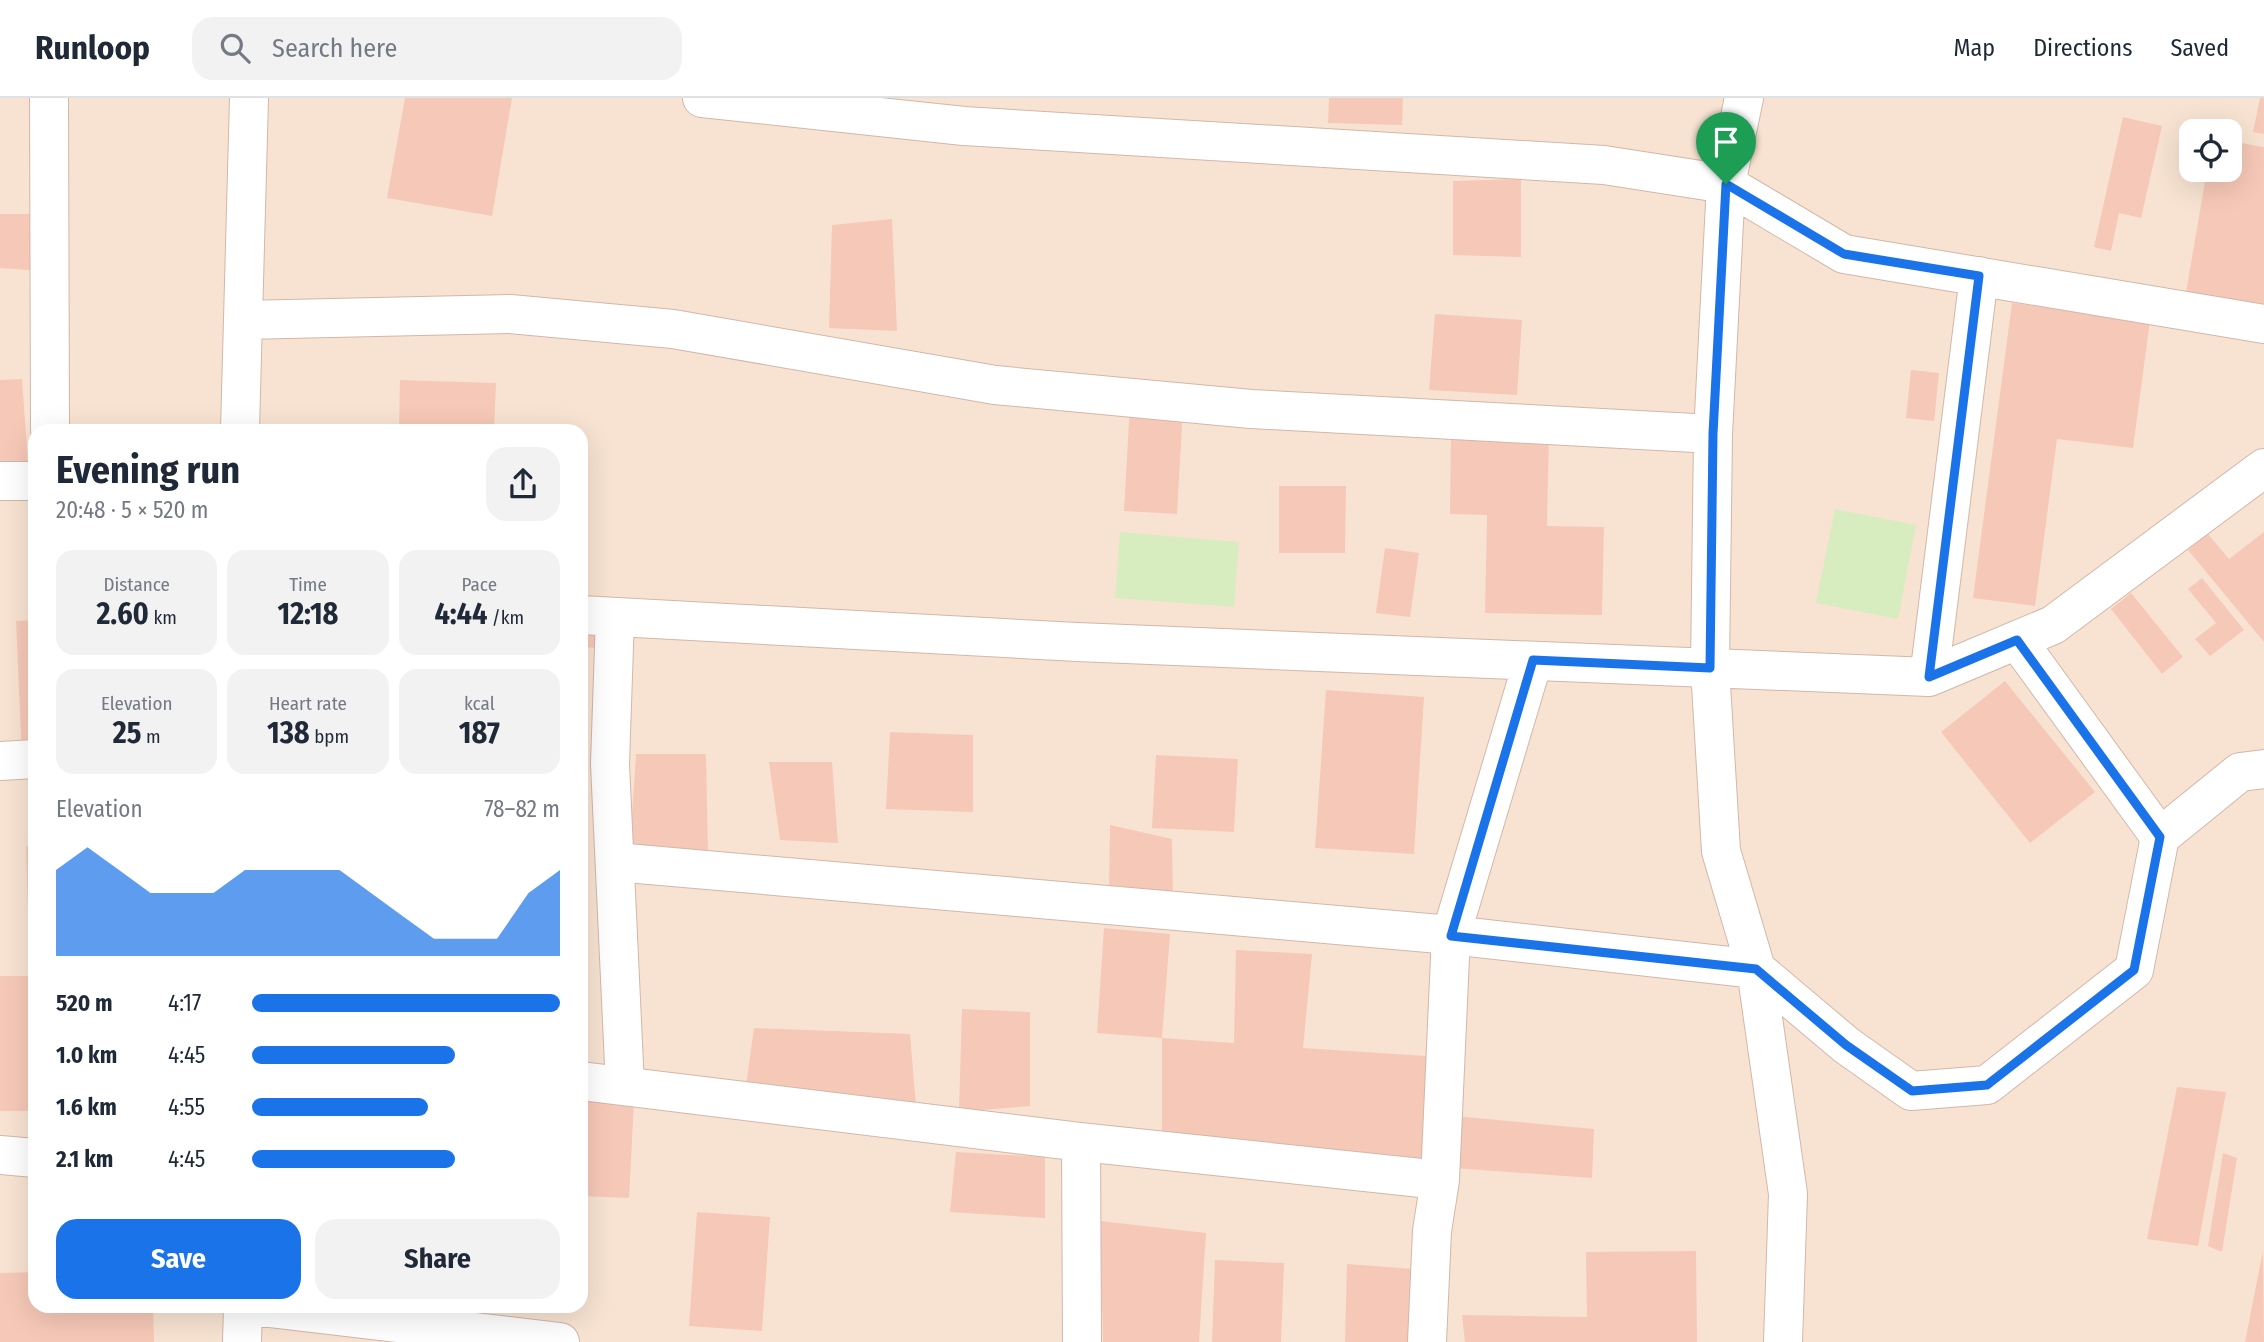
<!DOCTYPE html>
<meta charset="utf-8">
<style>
body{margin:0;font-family:"Fira Sans Condensed",sans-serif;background:#f2f2f3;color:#1f2937;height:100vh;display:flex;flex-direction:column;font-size:26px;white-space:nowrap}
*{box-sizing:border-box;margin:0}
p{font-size:23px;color:#747a83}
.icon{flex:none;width:38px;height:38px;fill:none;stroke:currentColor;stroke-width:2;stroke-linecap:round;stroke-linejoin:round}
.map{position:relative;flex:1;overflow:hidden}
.side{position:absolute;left:28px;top:326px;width:560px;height:889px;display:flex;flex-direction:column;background:#fff;border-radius:21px;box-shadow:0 7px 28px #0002}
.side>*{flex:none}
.tools{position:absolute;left:2179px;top:21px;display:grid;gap:14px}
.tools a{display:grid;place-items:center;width:63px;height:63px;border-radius:14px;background:#fff;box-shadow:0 7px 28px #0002;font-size:35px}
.pin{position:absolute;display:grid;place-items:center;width:60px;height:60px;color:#fff;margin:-72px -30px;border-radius:50% 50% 50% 0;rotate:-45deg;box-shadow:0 0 7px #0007}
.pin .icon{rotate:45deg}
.round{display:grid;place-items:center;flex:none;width:74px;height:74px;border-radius:21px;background:#f2f2f3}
.headline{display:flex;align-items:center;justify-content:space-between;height:119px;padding:0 28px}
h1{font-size:38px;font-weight:700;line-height:52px}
.stats{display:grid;grid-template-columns:repeat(3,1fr);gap:10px;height:119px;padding:7px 28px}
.stats div{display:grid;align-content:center;border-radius:18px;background:#f2f2f3;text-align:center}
.stats b{font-size:30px;font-weight:700}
.stats small{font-size:19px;font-weight:400}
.stats p{font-size:19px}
.chart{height:196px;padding:14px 28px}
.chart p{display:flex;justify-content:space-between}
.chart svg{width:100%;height:126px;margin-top:7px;fill:#1a73e8;opacity:.7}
.primary-button{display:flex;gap:14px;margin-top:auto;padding:14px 28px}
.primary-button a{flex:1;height:80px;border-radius:21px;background:#1a73e8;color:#fff;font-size:28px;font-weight:700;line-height:80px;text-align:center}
.primary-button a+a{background:#f2f2f3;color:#1f2937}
ul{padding:0 28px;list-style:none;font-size:23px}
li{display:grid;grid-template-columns:112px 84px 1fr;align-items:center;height:52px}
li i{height:18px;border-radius:9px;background:#1a73e8}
header{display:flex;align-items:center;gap:42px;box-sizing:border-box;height:98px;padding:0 35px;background:#fff;border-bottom:2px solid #e0e1e3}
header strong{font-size:33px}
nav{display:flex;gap:38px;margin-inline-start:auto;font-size:24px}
.search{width:490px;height:63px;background:#f2f2f3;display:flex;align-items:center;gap:18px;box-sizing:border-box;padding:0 24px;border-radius:21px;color:#747a83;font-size:26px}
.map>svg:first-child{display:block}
</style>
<header>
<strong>Runloop</strong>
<div class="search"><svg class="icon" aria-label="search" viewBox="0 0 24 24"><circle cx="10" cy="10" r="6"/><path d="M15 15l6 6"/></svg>Search here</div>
<nav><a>Map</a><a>Directions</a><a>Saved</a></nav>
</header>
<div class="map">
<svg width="2264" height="1244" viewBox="0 0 2264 1244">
<rect width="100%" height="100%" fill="#fef0e2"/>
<path fill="#f8e3d2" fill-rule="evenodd" d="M0,0h2264v1244h-2264zM2191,33h39v39h-39zM35,332h546v876h-546z"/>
<path fill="#d7edbf" d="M1835,411l81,16 -18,94 -82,-16z
M1120,434l119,10 -5,65 -119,-9z"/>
<path fill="#f6c8b7" d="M405,0h107l-20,118 -105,-18z
M1329,0h74l-1,27 -74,-2z
M2260,0h4v36l-11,-2z
M2123,19l39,9 -21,92 -22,-5 -8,38 -17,-4z
M2230,43l34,6v170l-80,-13 23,-134h23z
M1521,81v78l-68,-2v-74z
M0,116h44l-1,57 -43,-3z
M892,121l5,112 -68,-3 3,-103z
M2012,205l138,17 -17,128 -76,-9 -22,167 -62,-8z
M1435,216l87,6 -5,75 -88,-5z
M1911,272l28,3 -5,48 -28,-3z
M22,281l6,83 -28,-1v-81z
M400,282l96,3 -2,47h-95z
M1130,306l53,3 -6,107 -53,-3z
M1451,332l98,1 -2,95 57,1 -2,88 -117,-2 2,-98 -37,-1z
M1279,388h67l-1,67h-66z
M2264,434v110l-76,-92 20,-16 21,25z
M1385,450l34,5 -9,64 -34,-4z
M2202,480l42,52 -34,26 -15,-17 21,-16 -28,-34z
M2131,495l52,64 -21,17 -51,-65z
M35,522v136l-13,1 -6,-136z
M581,528l20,2 -2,20 -18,-1z
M2005,583l90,111 -65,51 -89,-111z
M1326,592l98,7 -10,157 -99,-6z
M890,634l83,3v77l-87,-3z
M636,656h70l2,97 -78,-5z
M1156,657l82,4 -4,73 -82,-4z
M769,664h63l6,81 -58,-3z
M1110,727l62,14 1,62 -64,-9z
M26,748h9v66h-7z
M1104,830l66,6 -8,104 -65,-5z
M1236,852l76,4 -9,94 138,9 -2,118 -277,-34v-103l72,5z
M0,878h35v135h-35z
M962,911l68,3v94l-71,6z
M754,930l156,6 6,72 -171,-13z
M2177,989l49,5 -28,154 -51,-7z
M581,1000l53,3 -5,97 -48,-2z
M1455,1018l139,13 -2,49 -139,-10z
M956,1054l89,5v61l-95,-6z
M2223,1055l14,5 -15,94 -14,-6z
M697,1114l73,5 -8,114 -73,-5z
M1100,1123l106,12 -7,109h-96z
M1696,1153l1,91h-232l-3,-27 125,2 -1,-65z
M2263,1153l1,91h-19z
M1215,1162l69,3 -3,79h-69z
M1347,1166l67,5v73h-69z
M35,1174v34h118l1,36h-154v-69z"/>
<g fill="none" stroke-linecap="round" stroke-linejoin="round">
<defs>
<path id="minor" d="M49,0l1,332
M702,0l262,28 640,39 122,19 118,70 420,70
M1744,0l-18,86 -13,250 -3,234 11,183 35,118 32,225 -5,148
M243,222l267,-6 163,15 322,56 256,24 462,25
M240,332l9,-332
M0,383h35
M581,517l496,27 852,35 124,-52 211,-157
M615,519l-5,147 15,322
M2017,542l143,197
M1929,579l50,-401
M0,663l35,-2
M615,764l836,73 305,34 90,76 65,46 76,-6 147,-115 26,-133 80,-65 24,-3
M581,983l500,61 359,38 -8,51 -5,111
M1081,1044l1,200
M0,1057l35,3
M1440,1082l11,-245 82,-274
M252,1208l308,36
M242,1244l1,-36"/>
</defs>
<use href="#minor" stroke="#d2b7aa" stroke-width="40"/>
<use href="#minor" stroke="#fff" stroke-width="38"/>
</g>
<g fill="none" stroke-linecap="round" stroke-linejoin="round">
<defs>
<path id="route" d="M1726,86l118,70 135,22 -50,401 88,-37 143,197 -26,133 -147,115 -75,6 -66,-46 -90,-76 -305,-33 82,-276 177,8 3,-234z"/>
</defs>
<use href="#route" stroke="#fff" stroke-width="14"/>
<use href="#route" stroke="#1a73e8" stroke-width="9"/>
</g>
</svg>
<div class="tools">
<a><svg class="icon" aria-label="locate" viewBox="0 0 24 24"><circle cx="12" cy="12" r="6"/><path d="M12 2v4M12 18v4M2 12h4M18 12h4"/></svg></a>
</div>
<div class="pin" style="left:1726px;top:86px;background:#1e9e55"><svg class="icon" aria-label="arrive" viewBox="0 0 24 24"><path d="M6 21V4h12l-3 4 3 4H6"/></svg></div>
<section class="side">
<div class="headline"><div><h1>Evening run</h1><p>20:48 · 5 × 520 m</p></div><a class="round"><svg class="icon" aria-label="share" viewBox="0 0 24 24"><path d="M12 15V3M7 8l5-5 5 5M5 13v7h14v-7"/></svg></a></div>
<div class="stats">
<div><p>Distance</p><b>2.60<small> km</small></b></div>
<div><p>Time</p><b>12:18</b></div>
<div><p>Pace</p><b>4:44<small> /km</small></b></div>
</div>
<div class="stats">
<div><p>Elevation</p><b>25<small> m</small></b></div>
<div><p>Heart rate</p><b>138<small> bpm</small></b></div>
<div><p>kcal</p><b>187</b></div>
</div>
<div class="chart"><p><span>Elevation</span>78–82 m</p>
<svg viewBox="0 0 160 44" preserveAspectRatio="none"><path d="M0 44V14L10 6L20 14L30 22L40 22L50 22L60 14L70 14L80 14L90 14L100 22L110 30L120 38L130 38L140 38L150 22L160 14V44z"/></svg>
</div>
<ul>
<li><b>520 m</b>4:17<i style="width:100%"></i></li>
<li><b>1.0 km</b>4:45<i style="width:66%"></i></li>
<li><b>1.6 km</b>4:55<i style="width:57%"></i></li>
<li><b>2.1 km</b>4:45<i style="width:66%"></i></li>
</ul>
<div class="primary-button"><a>Save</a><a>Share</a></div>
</section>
</div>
